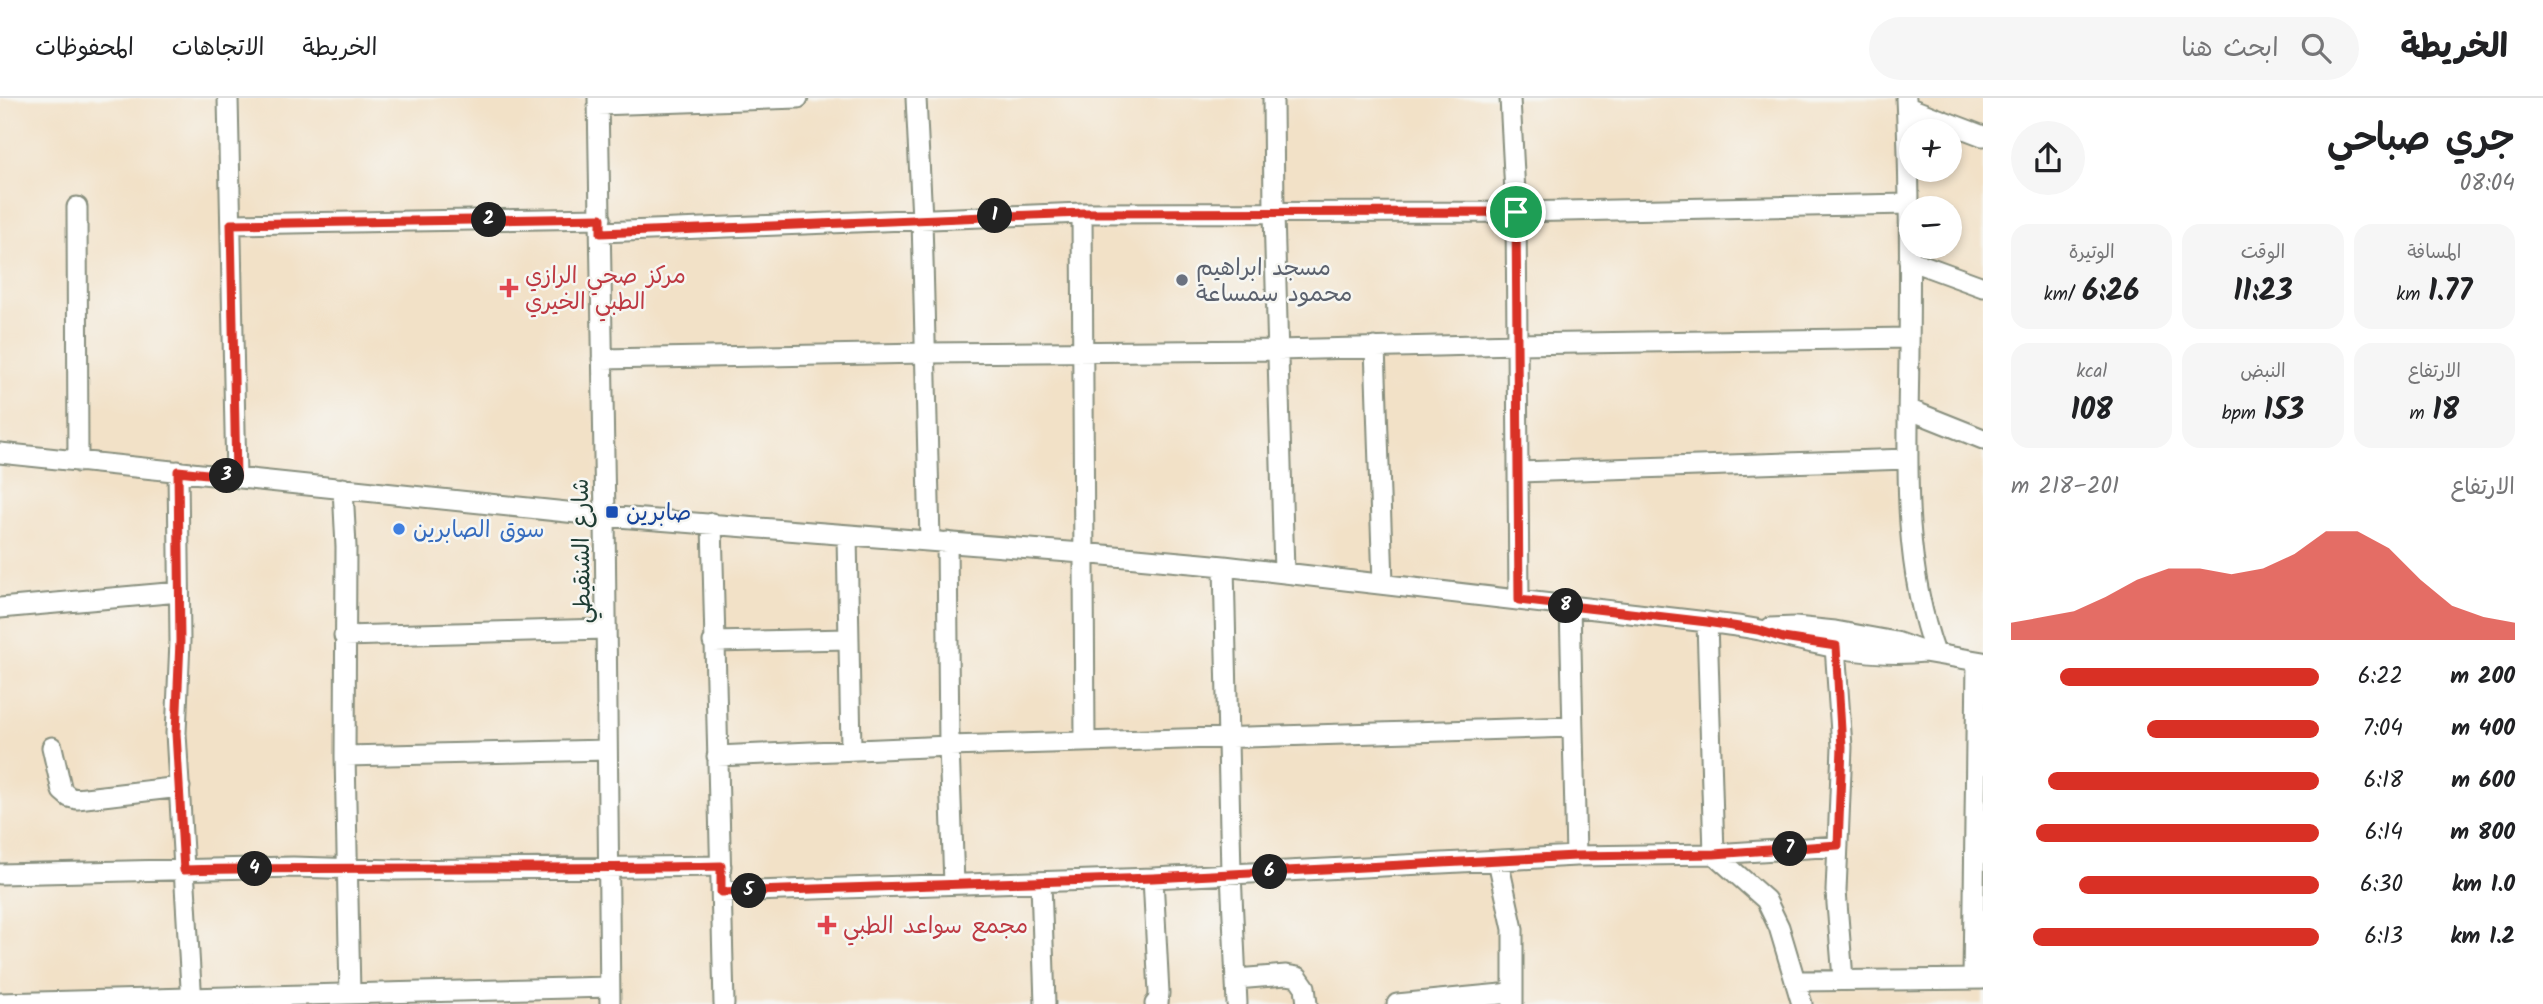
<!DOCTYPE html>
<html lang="ar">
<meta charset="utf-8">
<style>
body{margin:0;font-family:Kalam,"Playpen Sans Arabic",sans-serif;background:#f6f6f6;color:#202124;direction:rtl;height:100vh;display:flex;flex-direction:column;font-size:26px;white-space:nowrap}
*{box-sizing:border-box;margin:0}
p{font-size:23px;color:#757577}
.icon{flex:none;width:38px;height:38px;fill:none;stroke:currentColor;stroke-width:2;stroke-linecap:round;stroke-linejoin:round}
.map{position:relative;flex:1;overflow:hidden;direction:ltr}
.side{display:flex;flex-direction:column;background:#fff;width:560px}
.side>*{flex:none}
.controls{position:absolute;left:1899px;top:21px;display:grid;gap:14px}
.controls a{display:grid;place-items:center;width:63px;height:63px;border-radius:50%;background:#fff;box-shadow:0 4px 10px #0003;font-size:35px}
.pin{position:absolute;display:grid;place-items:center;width:60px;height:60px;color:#fff;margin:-30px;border:4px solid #fff;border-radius:50%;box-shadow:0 2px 7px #0007}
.km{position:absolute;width:35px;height:35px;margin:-18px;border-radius:50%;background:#222;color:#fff;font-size:19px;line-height:35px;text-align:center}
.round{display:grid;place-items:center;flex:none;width:74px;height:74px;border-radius:37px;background:#f6f6f6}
.summary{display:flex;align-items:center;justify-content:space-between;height:119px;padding:0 28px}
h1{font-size:38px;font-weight:600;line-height:52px}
.figures{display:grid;grid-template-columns:repeat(3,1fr);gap:10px;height:119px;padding:7px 28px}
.figures div{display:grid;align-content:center;border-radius:18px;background:#f6f6f6;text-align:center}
.figures b{font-size:30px;font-weight:600}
.figures small{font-size:19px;font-weight:400}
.figures p{font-size:19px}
.chart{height:196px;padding:14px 28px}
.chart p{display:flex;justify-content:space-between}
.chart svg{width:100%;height:126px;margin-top:7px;fill:#d93025;opacity:.7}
ul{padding:0 28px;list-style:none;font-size:23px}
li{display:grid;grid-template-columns:112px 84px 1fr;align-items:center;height:52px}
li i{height:18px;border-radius:9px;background:#d93025}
header{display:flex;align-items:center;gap:42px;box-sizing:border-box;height:98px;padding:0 35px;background:#fff;border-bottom:2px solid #e0e0e0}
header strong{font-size:33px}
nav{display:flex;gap:38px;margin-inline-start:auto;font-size:24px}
.search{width:490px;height:63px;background:#f6f6f6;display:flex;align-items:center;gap:18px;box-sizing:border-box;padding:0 24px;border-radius:38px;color:#757577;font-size:26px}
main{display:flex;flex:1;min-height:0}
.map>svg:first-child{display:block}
</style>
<header>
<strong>الخريطة</strong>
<div class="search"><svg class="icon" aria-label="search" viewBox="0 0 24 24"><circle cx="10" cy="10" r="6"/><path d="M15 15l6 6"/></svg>ابحث هنا</div>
<nav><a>الخريطة</a><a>الاتجاهات</a><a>المحفوظات</a></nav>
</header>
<main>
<section class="side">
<div class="summary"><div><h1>جري صباحي</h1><p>08:04</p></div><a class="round"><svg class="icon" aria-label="share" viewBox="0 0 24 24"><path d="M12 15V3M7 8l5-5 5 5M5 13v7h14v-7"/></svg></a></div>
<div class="figures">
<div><p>المسافة</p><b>1.77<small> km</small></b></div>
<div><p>الوقت</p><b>11:23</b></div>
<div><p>الوتيرة</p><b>6:26<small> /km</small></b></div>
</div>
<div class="figures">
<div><p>الارتفاع</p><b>18<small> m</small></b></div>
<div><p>النبض</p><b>153<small> bpm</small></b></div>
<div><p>kcal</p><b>108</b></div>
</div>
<div class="chart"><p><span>الارتفاع</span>201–218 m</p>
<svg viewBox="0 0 160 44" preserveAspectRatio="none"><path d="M0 44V38L10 36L20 34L30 29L40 23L50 19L60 19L70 21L80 19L90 14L100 6L110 6L120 12L130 23L140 32L150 36L160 38V44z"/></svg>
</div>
<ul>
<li><b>200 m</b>6:22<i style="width:84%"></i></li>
<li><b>400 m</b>7:04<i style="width:56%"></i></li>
<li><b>600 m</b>6:18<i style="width:88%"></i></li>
<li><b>800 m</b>6:14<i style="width:92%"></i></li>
<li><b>1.0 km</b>6:30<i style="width:78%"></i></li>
<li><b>1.2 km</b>6:13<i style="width:93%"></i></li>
</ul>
</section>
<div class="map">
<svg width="1983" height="906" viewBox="0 0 1983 906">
<rect width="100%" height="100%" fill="#f6f6f2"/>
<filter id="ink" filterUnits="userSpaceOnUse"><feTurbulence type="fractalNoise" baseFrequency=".0143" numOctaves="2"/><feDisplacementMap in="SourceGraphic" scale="14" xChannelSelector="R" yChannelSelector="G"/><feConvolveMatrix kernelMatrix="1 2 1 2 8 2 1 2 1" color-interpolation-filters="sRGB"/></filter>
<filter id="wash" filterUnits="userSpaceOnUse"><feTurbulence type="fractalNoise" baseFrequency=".00686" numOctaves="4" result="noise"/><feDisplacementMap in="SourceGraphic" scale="28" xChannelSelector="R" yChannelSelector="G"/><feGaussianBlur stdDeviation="1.57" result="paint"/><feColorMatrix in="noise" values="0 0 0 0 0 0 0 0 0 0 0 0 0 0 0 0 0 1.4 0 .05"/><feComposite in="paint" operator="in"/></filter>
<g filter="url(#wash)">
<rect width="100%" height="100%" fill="#f2e1c7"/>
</g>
<g filter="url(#ink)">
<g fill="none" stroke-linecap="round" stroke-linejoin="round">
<defs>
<path id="minor" d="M228,0l8,379
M598,0l7,418 5,488
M916,0l6,121 8,322
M1273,0l1,115 10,359
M1510,0l6,114 3,388
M1906,0c4,85 4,170 3,255 -1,100 -8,205 26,300
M598,7l200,-7
M1907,9l76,29
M77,109l1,255
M1082,115l3,529
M231,126l370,-6
M601,134l481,-19 434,-1 393,-8
M1909,162l74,27
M1375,249l8,236
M602,261l322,-6 353,-3 240,-6 392,-6
M1908,311l75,30
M0,355l605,63 477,37 142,13 483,56c17,3 36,4 53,8 52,14 110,28 164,22
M178,373l2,170 -4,92 16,271
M1519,374l389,-13
M343,390l3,59 -1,209 5,238
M712,425l12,481
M847,437l4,215
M947,444l2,204 5,138
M1224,468l7,307 6,131
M1570,509l6,249
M0,510l179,-16
M1707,524l7,232 52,46 13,27 23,77
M1770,530l25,-1 40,4 61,11 28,10 59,10
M344,538l262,-7
M713,544l135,-3
M1835,548l7,101 -6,144 7,88
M52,649l10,44 7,6 8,2 103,-12
M345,658l262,-6
M717,658l232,-10 623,-19
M1498,763l15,68v75
M0,776l293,-7 102,3 326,-4
M1153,780l6,115 -1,10 -3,1
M1041,784l4,122
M721,794l432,-14 423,-22 138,-2 124,-8
M1236,881l50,-4 12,2 7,10 2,17
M1973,881l4,-318
M1796,883l187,-2
M0,905l609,-16
M1397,906l115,-11"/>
</defs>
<use href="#minor" stroke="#888f7e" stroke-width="23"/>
<use href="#minor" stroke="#fff" stroke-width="19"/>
</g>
</g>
<g fill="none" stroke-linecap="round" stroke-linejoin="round" filter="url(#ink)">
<defs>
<path id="route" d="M1516,114l3,388 188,22 51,8 25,8 53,8 6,101 -4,98 -124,9 -138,2 -423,22 -432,14v-26c-179,4 -358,0 -537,4l-8,-137 4,-92 -2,-170 58,6 -5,-253 370,-6v15l481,-20z"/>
</defs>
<use href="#route" stroke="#fff" stroke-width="14"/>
<use href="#route" stroke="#d93025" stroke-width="9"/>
</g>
<circle fill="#6b7280" stroke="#f6f6f2" stroke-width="2.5" cx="1182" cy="182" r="7"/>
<g fill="#e0444e" stroke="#f6f6f2" stroke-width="2.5">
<path d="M505.5 179.5h7v7h7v7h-7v7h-7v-7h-7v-7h7z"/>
<path d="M823.5 816.5h7v7h7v7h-7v7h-7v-7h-7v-7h7z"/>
</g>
<rect fill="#1a4fb4" stroke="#f6f6f2" stroke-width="2.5" x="605" y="407" width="14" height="14" rx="3.5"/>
<circle fill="#3f7fe0" stroke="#f6f6f2" stroke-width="2.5" cx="399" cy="431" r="7"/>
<g text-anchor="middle" stroke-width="5" stroke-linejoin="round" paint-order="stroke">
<g font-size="23" fill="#5b616d" stroke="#f6f6f2" text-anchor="start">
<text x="1196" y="177">مسجد ابراهيم<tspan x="1196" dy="26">محمود سمساعة</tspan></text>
</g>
<g font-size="23" fill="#be3a42" stroke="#f6f6f2" text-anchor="start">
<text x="525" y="185">مركز صحي الرازي<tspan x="525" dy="26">الطبي الخيري</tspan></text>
<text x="843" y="835">مجمع سواعد الطبي</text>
</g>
<g font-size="23" fill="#164399" stroke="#f6f6f2" text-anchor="start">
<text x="626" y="422">صابرين</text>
</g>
<g font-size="23" fill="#366cbe" stroke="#f6f6f2" text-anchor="start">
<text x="413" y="439">سوق الصابرين</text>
</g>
<g font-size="23" fill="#1f3d34" stroke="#f6f6f2">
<text transform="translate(581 453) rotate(-91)" y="8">شارع الشنقيطي</text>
</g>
</g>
</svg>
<div class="controls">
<a>+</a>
<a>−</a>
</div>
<div class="pin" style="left:1516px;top:114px;background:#1e9e55"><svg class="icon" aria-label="arrive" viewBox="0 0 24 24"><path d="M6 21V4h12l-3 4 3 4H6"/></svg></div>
<b class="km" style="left:995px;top:118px">1</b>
<b class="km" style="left:489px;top:122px">2</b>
<b class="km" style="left:227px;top:378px">3</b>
<b class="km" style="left:255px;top:771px">4</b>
<b class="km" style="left:749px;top:793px">5</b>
<b class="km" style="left:1270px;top:774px">6</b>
<b class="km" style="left:1790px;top:751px">7</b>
<b class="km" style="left:1566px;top:508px">8</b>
</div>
</main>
